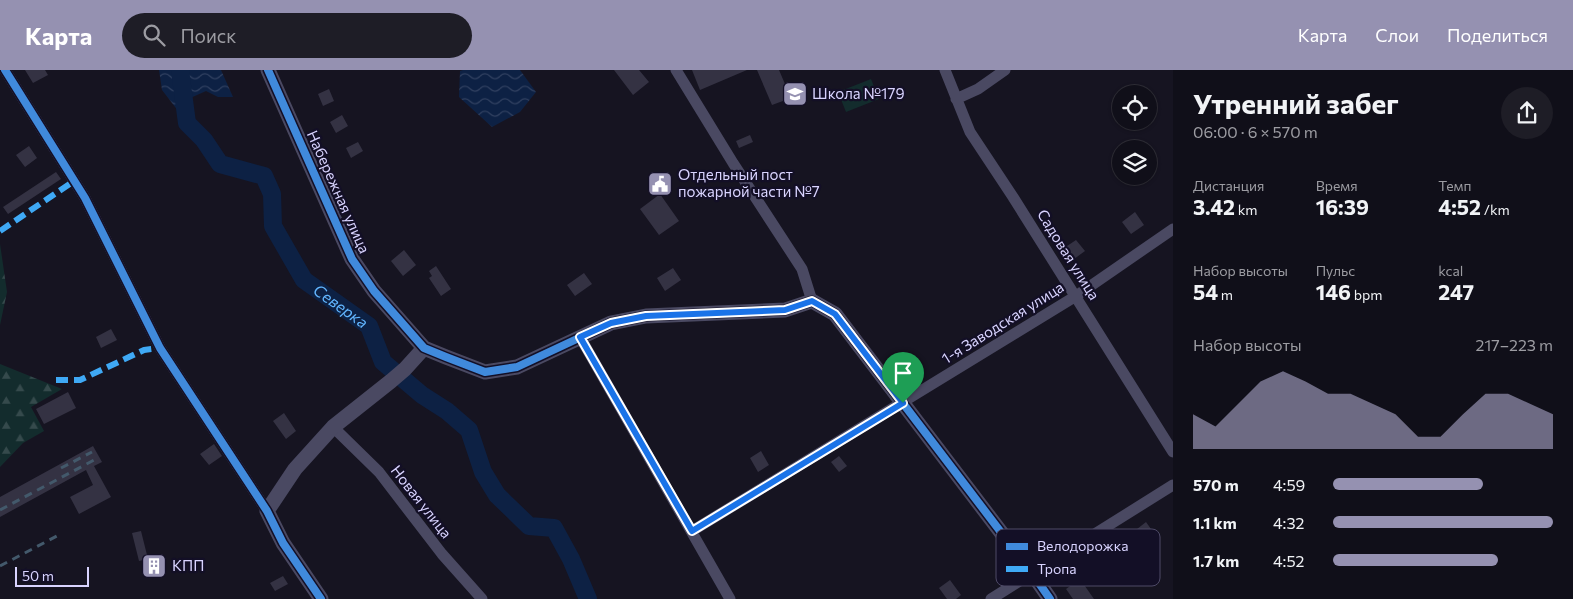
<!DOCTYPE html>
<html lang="ru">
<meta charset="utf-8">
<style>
body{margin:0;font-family:Commissioner,sans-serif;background:#1e1d26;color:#f1f3f6;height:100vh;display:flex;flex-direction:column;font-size:19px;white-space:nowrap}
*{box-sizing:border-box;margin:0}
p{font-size:16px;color:#9c9ca2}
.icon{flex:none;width:28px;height:28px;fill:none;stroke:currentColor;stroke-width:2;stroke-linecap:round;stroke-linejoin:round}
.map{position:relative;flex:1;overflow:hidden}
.sheet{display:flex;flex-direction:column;background:#100f19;width:400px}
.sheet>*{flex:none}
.tools{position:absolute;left:1112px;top:15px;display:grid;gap:10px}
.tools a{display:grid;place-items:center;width:45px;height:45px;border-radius:50%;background:#100f19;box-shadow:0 1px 4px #0004,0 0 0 1px #302f38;font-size:25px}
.scale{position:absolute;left:15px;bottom:12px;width:74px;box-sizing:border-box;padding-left:5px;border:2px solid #d9d4ff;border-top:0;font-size:14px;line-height:18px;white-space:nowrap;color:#d9d4ff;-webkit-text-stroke:4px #130f26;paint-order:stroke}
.pin{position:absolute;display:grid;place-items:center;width:42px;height:42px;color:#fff;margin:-51px -21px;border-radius:50% 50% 50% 0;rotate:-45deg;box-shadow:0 0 5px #0007}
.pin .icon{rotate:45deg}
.round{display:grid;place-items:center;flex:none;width:52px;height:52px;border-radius:26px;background:#1e1d26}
.summary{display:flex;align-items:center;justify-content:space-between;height:85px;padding:0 20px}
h1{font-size:28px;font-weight:700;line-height:38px}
.stats{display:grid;grid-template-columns:repeat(3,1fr);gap:8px;height:85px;padding:5px 20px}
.stats div{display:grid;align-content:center}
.stats b{font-size:21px;font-weight:700}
.stats small{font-size:14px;font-weight:400}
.stats p{font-size:14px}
.chart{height:140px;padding:10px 20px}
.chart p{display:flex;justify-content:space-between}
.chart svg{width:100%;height:90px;margin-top:5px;fill:#9591b1;opacity:.7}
ul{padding:0 20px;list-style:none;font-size:16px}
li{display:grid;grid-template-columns:80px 60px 1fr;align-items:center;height:38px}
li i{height:12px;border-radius:6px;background:#9591b1}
header{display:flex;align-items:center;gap:30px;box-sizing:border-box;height:70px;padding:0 25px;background:#9591b1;color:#fff}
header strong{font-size:24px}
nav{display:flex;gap:28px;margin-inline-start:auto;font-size:18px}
.search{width:350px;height:45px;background:#1e1d26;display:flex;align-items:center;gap:12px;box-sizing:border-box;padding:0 18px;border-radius:28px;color:#9c9ca2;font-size:19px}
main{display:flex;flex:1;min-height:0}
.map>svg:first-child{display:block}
</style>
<header>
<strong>Карта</strong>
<div class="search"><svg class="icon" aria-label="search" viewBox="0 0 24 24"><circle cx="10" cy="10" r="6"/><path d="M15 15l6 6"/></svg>Поиск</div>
<nav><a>Карта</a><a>Слои</a><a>Поделиться</a></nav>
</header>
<main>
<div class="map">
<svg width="1173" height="529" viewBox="0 0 1173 529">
<defs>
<pattern id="forest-firs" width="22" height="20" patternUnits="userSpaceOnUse" patternTransform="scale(1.25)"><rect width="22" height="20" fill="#132c2d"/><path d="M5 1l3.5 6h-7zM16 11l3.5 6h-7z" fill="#354a4c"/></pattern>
<pattern id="water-waves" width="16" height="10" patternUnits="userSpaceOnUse" patternTransform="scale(1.25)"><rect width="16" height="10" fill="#0d2144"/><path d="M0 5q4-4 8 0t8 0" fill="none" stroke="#304060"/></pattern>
</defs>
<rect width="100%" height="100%" fill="#161421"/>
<path fill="url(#forest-firs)" d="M0,174l7,48 -7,33z
M0,294l62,25 -31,18 13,24 -21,12 -23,24z"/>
<path fill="#132c2d" d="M871,9l8,20 -33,13 -8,-20z"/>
<path fill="url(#water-waves)" d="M159,0h62l12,27h-15l-12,-6 -18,8 1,26 -27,-35z
M463,0h57l16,22 -16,20 -28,15 -33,-30 1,-26z"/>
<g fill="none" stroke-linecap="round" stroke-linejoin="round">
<path stroke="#0d2144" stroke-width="18" id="s1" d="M180,0l7,53 17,17 16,24 44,12 8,18 1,32 31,54 65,46 14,36 39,33 25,16 22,19 14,42 14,23 32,31 25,2 17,31 17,40"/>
</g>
<path fill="#343243" d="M25,0h20l3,5 -15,8z
M614,0h25l10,12 -16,13z
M692,0h55l-47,20z
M757,0h22l12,28 -19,7z
M329,19l5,12 -11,5 -5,-12z
M342,45l6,11 -12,7 -6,-11z
M750,65l3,7 -14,6 -3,-7z
M358,72l5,9 -12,7 -5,-10z
M29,76l8,12 -12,9 -9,-12z
M56,102l5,7 -53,35 -5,-7z
M660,124l19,27 -20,14 -19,-26z
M1135,142l9,13 -13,9 -9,-12z
M1076,170l9,11 -15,11 -9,-12z
M404,180l12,15 -13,11 -12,-15z
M436,196l15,23 -10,7 -12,-18 3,-2 -3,-5z
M673,198l8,12 -16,11 -8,-13z
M584,203l8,11 -17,12 -8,-11z
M111,259l6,11 -16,8 -5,-11z
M68,322l8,16 -32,16 -8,-15z
M284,343l12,18 -10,8 -13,-18z
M214,374l8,12 -13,9 -9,-11z
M93,376l9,16 -8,4 17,31 -32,17 -9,-17 23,-12 -7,-15 -86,47v-20z
M761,381l8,14 -11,7 -8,-14z
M839,386l8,10 -8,6 -8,-10z
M1146,452l10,14 -9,6 -2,-3 -15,11 -7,-10z
M141,461l7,28 -9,2 -7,-28z
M283,506l5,8 -13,7 -5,-8z
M1080,509l14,20h-21l-7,-10z
M950,510l11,15 -5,4h-9l-8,-11z"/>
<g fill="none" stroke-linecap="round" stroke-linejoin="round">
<path stroke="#4a4962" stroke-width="11" d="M5,0l80,128 75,150 107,163
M676,0l57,93 69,106 10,32
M945,0l25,62 43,65 160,255
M956,29l22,-10 27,-19
M580,267l150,262
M333,357l46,45 63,82 40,45
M692,461l384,-235 97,-67
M991,529l182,-114"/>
<path stroke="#4a4962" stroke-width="15" d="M268,0l84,189 22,32 50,57 22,9 39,15 32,-5 94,-44 35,-7 139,-6 27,-9 23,13 197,259 18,26
M321,529l-38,-56 -16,-32 28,-42 38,-42 58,-46 14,-12 19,-21"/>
<path stroke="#43596b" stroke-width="3" stroke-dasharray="8 6" stroke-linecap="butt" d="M61,398l31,-16
M0,440l96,-51
M0,496l57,-30"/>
<path stroke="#3fa9f5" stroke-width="6" stroke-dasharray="12 6" stroke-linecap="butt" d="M0,161l74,-50
M56,310h24l64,-30 16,-2"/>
<defs>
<path id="cycleway" d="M5,0l80,128 75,150 107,163 16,32 38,56
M268,0l84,189 22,32 50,57 22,9 39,15 32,-5 94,-44 35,-7 139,-6 27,-9 23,13 197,259 18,26"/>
</defs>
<use href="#cycleway" stroke="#130f26" stroke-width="11"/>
<use href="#cycleway" stroke="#408adc" stroke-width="8"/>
</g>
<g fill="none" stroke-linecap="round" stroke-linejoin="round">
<defs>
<path id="route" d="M812,231l23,13 68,89 -211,128 -112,-194 31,-14 35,-7 139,-6z"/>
</defs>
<use href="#route" stroke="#fff" stroke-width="10"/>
<use href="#route" stroke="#1a73e8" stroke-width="6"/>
</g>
<defs>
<symbol id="school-square" viewBox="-11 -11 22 22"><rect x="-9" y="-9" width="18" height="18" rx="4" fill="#9591b1" stroke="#130f26"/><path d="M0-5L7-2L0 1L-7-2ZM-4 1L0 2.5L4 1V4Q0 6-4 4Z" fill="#fff"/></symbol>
<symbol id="civic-square" viewBox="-11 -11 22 22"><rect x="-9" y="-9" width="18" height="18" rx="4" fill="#9591b1" stroke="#130f26"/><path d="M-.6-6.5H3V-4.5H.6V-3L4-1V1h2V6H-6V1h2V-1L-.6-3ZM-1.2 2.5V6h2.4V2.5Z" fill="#fff"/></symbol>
<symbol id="building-square" viewBox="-11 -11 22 22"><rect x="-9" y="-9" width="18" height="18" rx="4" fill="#9591b1" stroke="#130f26"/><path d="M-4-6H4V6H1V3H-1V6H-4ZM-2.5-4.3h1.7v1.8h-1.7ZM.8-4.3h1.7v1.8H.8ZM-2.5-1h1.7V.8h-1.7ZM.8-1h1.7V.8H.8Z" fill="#fff"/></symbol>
</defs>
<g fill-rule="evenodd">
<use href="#school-square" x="781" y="10" width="28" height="28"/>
<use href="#civic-square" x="646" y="100" width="28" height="28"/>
<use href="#building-square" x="140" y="482" width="28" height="28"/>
</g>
<g text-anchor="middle" stroke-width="4.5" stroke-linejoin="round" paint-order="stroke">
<g font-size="15" fill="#d9d4ff" stroke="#130f26" text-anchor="start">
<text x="812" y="29">Школа №179</text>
<text x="678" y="110">Отдельный пост<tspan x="678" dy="17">пожарной части №7</tspan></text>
<text x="172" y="501">КПП</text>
</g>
<g font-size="15" fill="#d9d4ff" stroke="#130f26">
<text transform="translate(338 122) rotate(66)" y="5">Набережная улица</text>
<text transform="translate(1068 185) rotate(58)" y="5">Садовая улица</text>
<text transform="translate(1003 253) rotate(-32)" y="5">1-я Заводская улица</text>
<text transform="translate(421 432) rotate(52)" y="5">Новая улица</text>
</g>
<g font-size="16" font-style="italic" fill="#62b6ff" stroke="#130f26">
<text dy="6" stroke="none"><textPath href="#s1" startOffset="311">Северка</textPath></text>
</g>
</g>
<rect x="996" y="459" width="164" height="57" rx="8" fill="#130f26" stroke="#4e4a67" stroke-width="1"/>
<rect x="1006" y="473" width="22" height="7" fill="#408adc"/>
<rect x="1006" y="496" width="22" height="6" fill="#3fa9f5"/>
<g font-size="14" fill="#d9d4ff">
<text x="1037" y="481">Велодорожка</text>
<text x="1037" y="504">Тропа</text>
</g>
</svg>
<div class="tools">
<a><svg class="icon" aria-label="locate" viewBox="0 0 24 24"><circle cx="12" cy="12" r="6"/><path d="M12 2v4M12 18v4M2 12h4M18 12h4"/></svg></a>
<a><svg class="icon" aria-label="layers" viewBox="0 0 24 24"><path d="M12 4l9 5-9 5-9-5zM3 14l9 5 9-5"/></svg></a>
</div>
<div class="scale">50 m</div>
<div class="pin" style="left:903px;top:333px;background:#1e9e55"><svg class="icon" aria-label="arrive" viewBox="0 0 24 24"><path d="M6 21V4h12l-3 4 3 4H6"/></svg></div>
</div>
<section class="sheet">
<div class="summary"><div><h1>Утренний забег</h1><p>06:00 · 6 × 570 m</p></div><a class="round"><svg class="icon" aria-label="share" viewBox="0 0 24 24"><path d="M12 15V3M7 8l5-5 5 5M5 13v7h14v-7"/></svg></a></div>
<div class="stats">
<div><p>Дистанция</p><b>3.42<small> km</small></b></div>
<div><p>Время</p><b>16:39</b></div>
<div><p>Темп</p><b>4:52<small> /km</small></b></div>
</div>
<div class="stats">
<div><p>Набор высоты</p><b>54<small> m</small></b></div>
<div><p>Пульс</p><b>146<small> bpm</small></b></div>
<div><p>kcal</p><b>247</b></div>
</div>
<div class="chart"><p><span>Набор высоты</span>217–223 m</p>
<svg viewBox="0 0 160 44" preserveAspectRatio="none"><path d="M0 44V27L10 33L20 22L30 11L40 6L50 11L60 17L70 17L80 22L90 27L100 38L110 38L120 27L130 17L140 17L150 22L160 27V44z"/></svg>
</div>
<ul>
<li><b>570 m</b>4:59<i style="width:68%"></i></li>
<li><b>1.1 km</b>4:32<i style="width:100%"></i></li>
<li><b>1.7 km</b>4:52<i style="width:75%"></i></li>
</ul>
</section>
</main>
